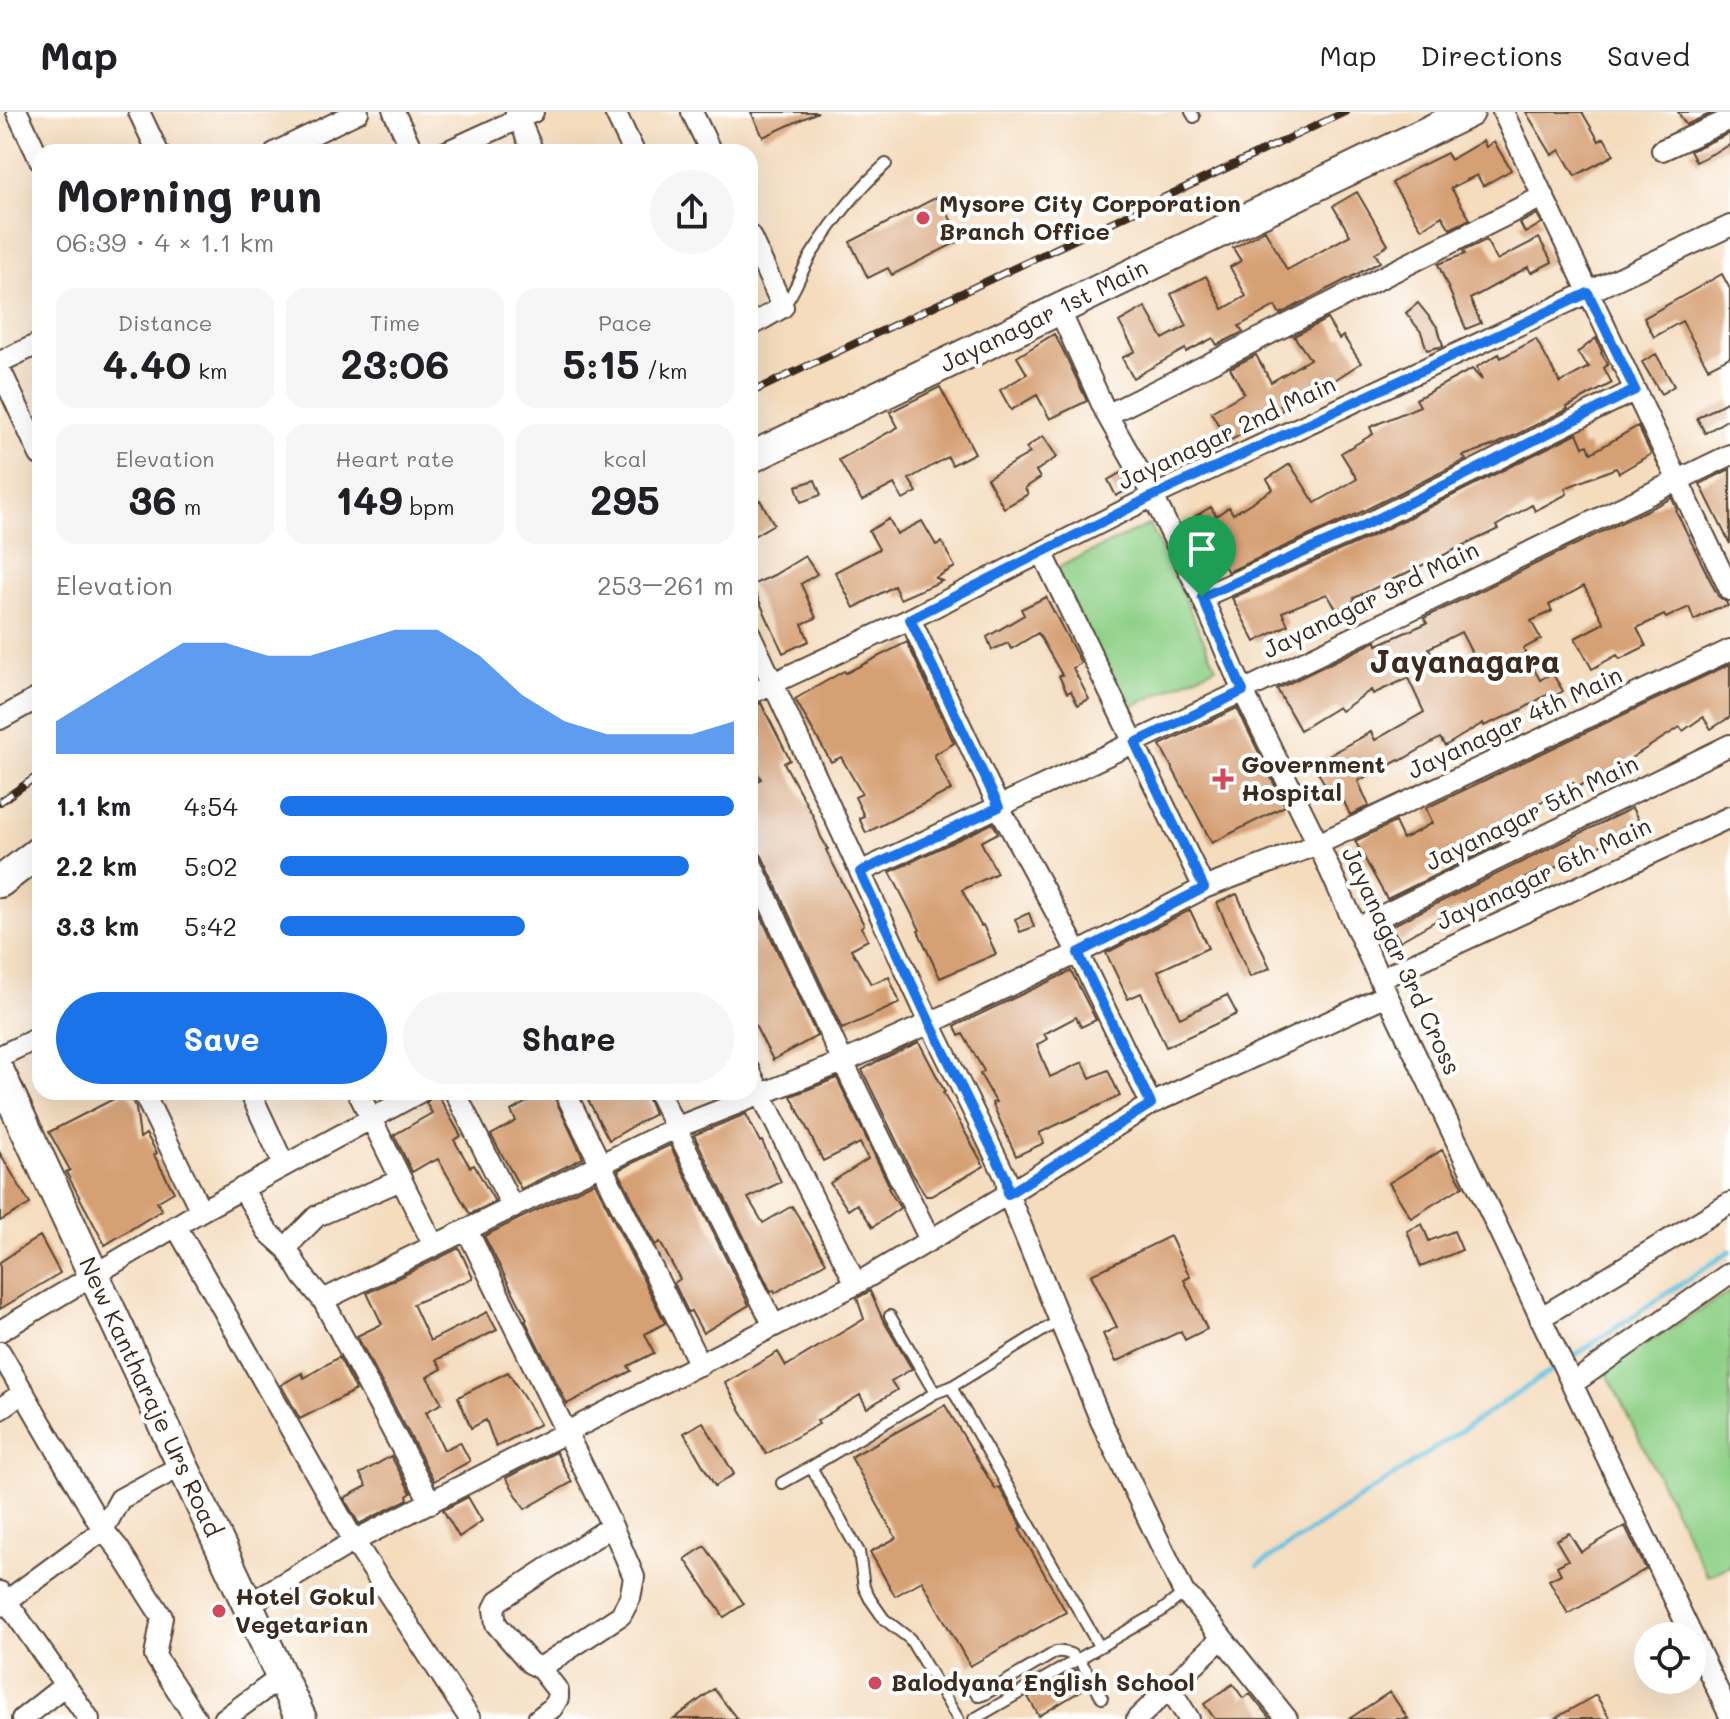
<!DOCTYPE html>
<meta charset="utf-8">
<style>
body{margin:0;font-family:Mali,sans-serif;background:#f6f6f6;color:#202124;height:100vh;display:flex;flex-direction:column;font-size:30px;white-space:nowrap}
*{box-sizing:border-box;margin:0}
p{font-size:26px;color:#757577}
.icon{flex:none;width:44px;height:44px;fill:none;stroke:currentColor;stroke-width:2;stroke-linecap:round;stroke-linejoin:round}
.map{position:relative;flex:1;overflow:hidden}
.drawer{position:absolute;left:32px;top:32px;width:726px;height:956px;display:flex;flex-direction:column;background:#fff;border-radius:24px;box-shadow:0 8px 32px #0002}
.drawer>*{flex:none}
.buttons{position:absolute;left:1634px;top:1510px;display:grid;gap:16px}
.buttons a{display:grid;place-items:center;width:72px;height:72px;border-radius:50%;background:#fff;box-shadow:0 8px 32px #0002;font-size:40px}
.pin{position:absolute;display:grid;place-items:center;width:68px;height:68px;color:#fff;margin:-82px -34px;border-radius:50% 50% 50% 0;rotate:-45deg;box-shadow:0 0 8px #0007}
.pin .icon{rotate:45deg}
.round{display:grid;place-items:center;flex:none;width:84px;height:84px;border-radius:42px;background:#f6f6f6}
.overview{display:flex;align-items:center;justify-content:space-between;height:136px;padding:0 24px}
h1{font-size:44px;font-weight:700;line-height:60px}
.metrics{display:grid;grid-template-columns:repeat(3,1fr);gap:12px;height:136px;padding:8px 24px}
.metrics div{display:grid;align-content:center;border-radius:20px;background:#f6f6f6;text-align:center}
.metrics b{font-size:40px;font-weight:700}
.metrics small{font-size:22px;font-weight:400}
.metrics p{font-size:22px}
.chart{height:224px;padding:16px 24px}
.chart p{display:flex;justify-content:space-between}
.chart svg{width:100%;height:144px;margin-top:8px;fill:#1a73e8;opacity:.7}
.action{display:flex;gap:16px;margin-top:auto;padding:16px 24px}
.action a{flex:1;height:92px;border-radius:48px;background:#1a73e8;color:#fff;font-size:32px;font-weight:700;line-height:92px;text-align:center}
.action a+a{background:#f6f6f6;color:#202124}
ul{padding:0 24px;list-style:none;font-size:26px}
li{display:grid;grid-template-columns:128px 96px 1fr;align-items:center;height:60px}
li i{height:20px;border-radius:10px;background:#1a73e8}
header{display:flex;align-items:center;gap:48px;box-sizing:border-box;height:112px;padding:0 40px;background:#fff;border-bottom:2px solid #e0e0e0}
header strong{font-size:38px}
nav{display:flex;gap:44px;margin-inline-start:auto;font-size:28px}
.map>svg:first-child{display:block}
</style>
<header>
<strong>Map</strong>
<nav><a>Map</a><a>Directions</a><a>Saved</a></nav>
</header>
<div class="map">
<svg width="1730" height="1607" viewBox="0 0 1730 1607">
<rect width="100%" height="100%" fill="#fff"/>
<filter id="ink" filterUnits="userSpaceOnUse"><feTurbulence type="fractalNoise" baseFrequency=".0125" numOctaves="2"/><feDisplacementMap in="SourceGraphic" scale="16" xChannelSelector="R" yChannelSelector="G"/><feConvolveMatrix kernelMatrix="1 2 1 2 8 2 1 2 1" color-interpolation-filters="sRGB"/></filter>
<filter id="wash" filterUnits="userSpaceOnUse"><feTurbulence type="fractalNoise" baseFrequency=".006" numOctaves="4" result="noise"/><feDisplacementMap in="SourceGraphic" scale="32" xChannelSelector="R" yChannelSelector="G"/><feGaussianBlur stdDeviation="1.8" result="paint"/><feColorMatrix in="noise" values="0 0 0 0 0 0 0 0 0 0 0 0 0 0 0 0 0 1.4 0 .05"/><feComposite in="paint" operator="in"/></filter>
<g filter="url(#wash)">
<rect width="100%" height="100%" fill="#f4dcbd"/>
<path fill="#90d188" stroke="#667e53" stroke-width="2" d="M1150,412l66,143 -102,48 -68,-142z
M1730,1180v274l-23,10 -102,-207z"/>
<g fill="none" stroke-linecap="round" stroke-linejoin="round">
<path stroke="#60c0de" stroke-width="5" d="M1568,1248l162,-109
M1258,1454l302,-201"/>
</g>
<g id="blocks">
<path fill="#d6a074" fill-rule="evenodd" d="M751,0h67l-55,25z
M1526,0h56l17,29 5,-3 10,17 -39,21 -15,-26 -8,5z
M1678,0h36l-28,13z
M1730,21v12l-34,17 -6,-11z
M1483,29l3,6 8,-5 17,28 -28,16 -6,-11 -26,13 19,31 -20,10 -8,-13 -20,13 -30,-46 20,-13 35,-17 3,7z
M1357,80l31,53 -13,8 5,9 -100,52 -5,-8 -36,20 4,6 -26,13 -4,-7 -27,14 -1,-3 -52,29 -11,-20 13,-7 -16,-29 26,-15 18,32 24,-13 -16,-32 35,-18 17,33 23,-13 -16,-29 11,-6 -8,-13 32,-18 22,40 63,-35 -17,-29z
M939,84l22,44 -69,35 -4,-7 -20,10 -18,-36z
M1537,102l5,9 -17,10 -5,-10z
M1539,126l13,24 -21,11 -3,-6 -58,32 11,24 -15,6 -28,-65 27,-10 -2,-3 23,-11 11,20z
M1722,162l8,15v68l-22,11 -26,-47 -28,16 -10,-19z
M1418,191l20,25 5,18 -16,4 -6,-18 -15,-19z
M1327,207l12,20 4,-3 18,27 -34,22 -4,-5 -43,25 3,5 -55,32 -17,-30 33,-19 -14,-25 26,-13 15,27 39,-23 -16,-23z
M1054,222l8,14 25,53 -37,18 -13,-24 -26,15 -11,-20 27,-16 -10,-17z
M1596,226l6,14 -1,1 7,11 -4,4 8,15 -45,24 1,2 -71,35 -34,12 3,4 -107,53 -131,59 -34,-55 17,-10 5,9 13,-9 4,7 40,-25 -6,-10 23,-15 25,39 42,-24 -16,-26 32,-19 -3,-7 50,-21 -4,-7 56,-30 10,11 -5,-13 22,-13 2,4 35,-19 24,44 29,-16 -12,-14z
M1656,242l18,32 -13,8 -19,-32z
M940,275l35,66 -23,12 -4,-8 -39,22 8,13 -14,8 -9,-16 -32,17 -23,-41 59,-33 -8,-15z
M1730,288v18l-25,15 -8,-15z
M1638,314l13,28 -32,19 -3,-5 -51,20 2,6 -32,17 -3,-6 -36,21 2,3 -144,69 1,2 -18,10 -10,-16 -45,18 6,13 -33,17 -23,-44 138,-61 207,-104 6,14 5,-2 3,8z
M1043,324l14,21 -21,14 4,7 -15,10 3,6 -24,14 -17,-30 43,-25 -4,-5z
M1730,357v75l-30,-60z
M1124,359l9,16 -17,9 -8,-16z
M815,368l6,15 -20,7 -5,-16z
M1672,386l5,12 -1,1 42,85 8,6 2,4 -13,3 -21,11 -5,-13 -23,11 -2,-3 -27,13 9,18 -26,13 -3,-4 -25,14 -17,-31 29,-15 -20,-37 -35,19 3,6 -21,10 10,18 -18,10 17,31 12,-7 11,18 -13,8 -2,-5 -27,16 -37,16 -1,-3 -38,23 -5,-8 -40,23 -1,-1 -41,21 11,25 -19,9 -13,-29 -8,5 -16,-27 58,-32 4,8 49,-28 -16,-34 -35,16 -2,-4 -30,21 -3,-4 -38,23 -23,-41 99,-48 1,4 50,-22 -3,-5zM1461,520l12,23 -32,19 -12,-26z
M760,388l14,24 -24,14v-33z
M889,407l8,15 25,-13 14,24 6,-3 13,25 -20,11 7,3 -42,18 -6,-13 -40,22 -19,-36 44,-23 -10,-18z
M805,444l12,18 -16,10 15,34 -14,6 7,17 -26,12 -31,-68 22,-10z
M1046,485l35,66 -8,5 16,31 -11,6 -7,-14 -4,2 -8,-17 3,-1 -24,-42 -27,16 -3,-6 -16,7 -5,-13 37,-22 -3,-6z
M907,530l47,101 -20,12 17,35 -85,43 -7,-15 5,-2 -9,-19 7,-3 -21,-37 -10,5 -36,-63 49,-28 2,2z
M1730,552v53l-19,12 -8,-12 -20,14 -3,-4 -82,52 -1,-3 -21,12 -3,-6 -67,42 1,2 -11,7 5,10 -114,56 -32,-58 40,-19 8,17 29,-16 -6,-15z
M761,591l29,57 -6,3 29,53 8,21 7,12 -2,1 38,75 -3,2 7,13 -17,9 20,35 18,-7 11,26 -58,26 -80,-173 -5,-6 -7,-2v-64l11,-5 -11,-21v-50z
M1237,596l48,98 -73,37 -52,-98z
M1632,696l9,17 -100,50 -2,-4 -76,40 -3,-4 -60,34 -9,-15z
M993,711l5,10 -17,9 16,31 -35,17 19,36 2,-1 13,29 -56,24 -22,-47 2,-1 -30,-58z
M1237,782l33,74 -20,9 -33,-74z
M1190,798l18,38 -50,23 22,47 47,-23 10,19 -71,33 -25,-54 -13,6 -22,-46z
M1029,801l5,14 -14,5 -5,-13z
M761,804l56,120 -44,24 -23,-44v-95z
M1071,859l25,49 -15,7 -5,-10 -32,17 3,5 -10,6 13,32 33,-15 7,16 18,-8 12,26 -81,37 5,10 -28,13 -24,-53 4,-1 -16,-28 4,-3 -21,-37 -4,2 -4,-10z
M919,930l26,50 -2,1 41,73 -53,30h-5l-14,-23 -50,-103 16,-9z
M837,966l53,109 -2,1 12,20 -27,19 -16,-23 -9,6 -18,-27 38,-24 -8,-16 -37,18 -32,-65z
M127,980l9,16 4,30 6,-4 11,19 -3,2 20,37 -17,10 5,8 -57,35 -39,-73 4,-2 -21,-38z
M433,980h3l25,44 -7,4 16,27 4,-2 21,37 -25,12 -32,-55 -6,3 -1,-1 -19,11 -18,-37 38,-22 -6,-10 5,-5z
M544,980h8l31,66 -62,31 -30,-54 25,-14 -5,-10z
M584,980h61l9,22 -45,26z
M746,1002l14,28 2,-1 19,41 -33,16 15,25 29,-17 34,56 -51,31 -1,-3 -3,2 -77,-157z
M670,1033l79,160 -46,28 -12,-22 -3,1 -14,-29 6,-4 -20,-37 -5,3 -37,-75z
M1442,1038l21,36 -52,32 -22,-35z
M0,1041l30,51 -30,17z
M595,1070l70,141 -20,11 9,19 -26,13 3,5 -64,33 -42,-84 2,-1 -43,-83z
M1422,1112l7,17 25,-10 8,19 -41,17 -14,-36z
M40,1124l20,37 -60,36v-47z
M1170,1124l20,41 -6,3 23,49 -22,11 -4,-9 -65,31 -13,-28 14,-7 -26,-52z
M459,1136l14,30 -60,26 17,37 57,-29 10,18 -61,30 6,9 -15,8 15,26 -16,9 18,38 16,-8 10,19 -36,20 -77,-145 25,-12 -15,-31z
M870,1179l13,29 29,49 -21,12 6,9 -30,18 -7,-13 -43,26 2,3 -53,30 -41,-71 53,-31 8,14 78,-47 -7,-21z
M339,1245l17,33 -56,29 -19,-34 21,-12 2,5z
M508,1260l32,52 -44,23 -10,-27 -15,8 -13,-31z
M945,1293l50,84 4,-2 23,40 -3,2 47,83 -96,54 -48,-85 -27,15 -25,-44 26,-14 -45,-81z
M703,1310l31,52 -19,12 -31,-53z
M556,1340l16,30 -47,27 -19,-31z
M391,1344l20,37 -4,3 1,3 -49,25 -15,-26 23,-12 -7,-12z
M468,1385l14,24 -23,16 -16,-27z
M1625,1414l21,43 -78,45 -19,-34 12,-6 -4,-8 11,-6 -12,-20 13,-7 12,19z
M705,1434l39,58 -20,13 -39,-58z
M1076,1558l11,17 -48,29 -11,-19z
M1233,1572l10,14 7,-4 20,25h-55l-11,-15z
M714,1577l23,30h-63z
M1390,1580l18,27h-59z
M1596,1583l14,24h-56z"/>
</g>
</g>
<g filter="url(#ink)">
<use href="#blocks" fill-opacity="0" stroke="#574536" stroke-width="2"/>
<g fill="none" stroke-linecap="round" stroke-linejoin="round">
<defs>
<path id="lane" d="M1191,0l3,5
M783,195c14,-17 18,-37 30,-55 21,-32 45,-63 73,-88
M890,1204l45,77
M951,1275l148,259
M811,1355l124,-74 16,-6 109,-67
M782,1371l29,-16 48,85 5,35 6,12 14,20 26,20 48,80
M974,1579l5,5 6,-2 71,-42c25,-4 35,29 46,46
M974,1607l186,-107 24,-19"/>
<path id="street" d="M17,0l23,48
M139,0l19,40
M394,0l19,40
M516,0l17,40
M615,0l19,40
M692,0l19,40
M1503,0l227,478
M1662,38l68,-31
M276,40l82,-40
M446,40l87,-40
M750,124l33,71 -33,19
M1059,197l48,106 46,81 49,101 41,94 75,153 69,151 305,641
M0,250l40,-19
M0,257l40,86
M1107,303l437,-219
M1042,440l162,336
M1202,485l163,-72 270,-135
M910,507l89,188 79,146 73,151
M750,522l180,389 76,155 2,16 93,227 83,172 8,7 95,119
M750,582l160,-75 243,-123 577,-270
M0,607l40,-22
M750,749l93,201 87,178
M860,760l383,-181 487,-236
M1357,816l373,-183
M1380,867l350,-162
M0,944l40,-19
M750,960l106,212
M143,980l58,119
M250,980l34,73
M358,980l76,154
M455,980l58,116
M565,980l135,273
M658,980l116,234
M242,1076l26,44 19,17 16,27 20,24 108,203
M176,1114l178,315 116,178
M467,1118l145,296 22,51 -4,21 -9,17 -81,53
M287,1137l8,-11 22,-22 84,-36
M323,1188l352,-172 168,-66 87,-39 148,-70 126,-65 114,-44 412,-194
M1540,1206l190,-115
M0,1219l201,-120 219,-119
M0,1240l103,178 15,18 44,69 -7,39 41,63
M1572,1272l158,-111
M0,1297l24,-17
M0,1480l89,127
M247,1493l107,-64 502,-257 152,-90 143,-90 236,-109
M0,1494l103,-76 17,-31 63,-34
M1692,1524l38,80
M1169,1575l20,32
M22,1607l43,-34
M224,1607l57,-42
M538,1607l14,-11 6,-10v-7l-18,-23 -10,-5 -34,-39 -2,-15 4,-8 114,-75
M1137,1607l85,-81"/>
<path id="secondary" d="M750,346l719,-346
M0,770l40,-31
M0,962l301,645"/>
</defs>
<use href="#lane" stroke="#574536" stroke-width="14"/>
<use href="#street" stroke="#574536" stroke-width="24"/>
<use href="#secondary" stroke="#574536" stroke-width="34"/>
<use href="#lane" stroke="#fff" stroke-width="10"/>
<use href="#street" stroke="#fff" stroke-width="20"/>
<use href="#secondary" stroke="#fff" stroke-width="30"/>
<defs>
<path id="rail" d="M750,281l595,-281
M0,690l40,-28"/>
</defs>
<use href="#rail" stroke="#3b2a1e" stroke-width="8"/>
<use href="#rail" stroke="#fff" stroke-width="5" stroke-dasharray="15" stroke-linecap="butt"/>
</g>
</g>
<g fill="none" stroke-linecap="round" stroke-linejoin="round" filter="url(#ink)">
<defs>
<path id="route" d="M1588,181l47,97 -270,135 -163,72 41,94 -108,52 69,145 -126,65 73,151 -143,90 -2,-16 -76,-155 -70,-151 139,-65 -89,-188 243,-123z"/>
</defs>
<use href="#route" stroke="#fff" stroke-width="16"/>
<use href="#route" stroke="#1a73e8" stroke-width="10"/>
</g>
<g fill="#d1495b" stroke="#fff" stroke-width="3">
<circle cx="923" cy="106" r="8"/>
<path d="M1219 655h8v8h8v8h-8v8h-8v-8h-8v-8h8z"/>
<circle cx="219" cy="1499" r="8"/>
<circle cx="875" cy="1571" r="8"/>
</g>
<g text-anchor="middle" stroke-width="8" stroke-linejoin="round" paint-order="stroke">
<g font-size="24" font-weight="bold" fill="#3b2a1e" stroke="#fff" text-anchor="start">
<text x="939" y="100">Mysore City Corporation<tspan x="939" dy="28">Branch Office</tspan></text>
<text x="1241" y="661">Government<tspan x="1241" dy="28">Hospital</tspan></text>
<text x="235" y="1493">Hotel Gokul<tspan x="235" dy="28">Vegetarian</tspan></text>
<text x="891" y="1579">Balodyana English School</text>
</g>
<g font-size="24" fill="#3b2a1e" stroke="#fff">
<text transform="translate(1044 204) rotate(-26)" y="8">Jayanagar 1st Main</text>
<text transform="translate(1227 321) rotate(-25)" y="8">Jayanagar 2nd Main</text>
<text transform="translate(1371 488) rotate(-26)" y="8">Jayanagar 3rd Main</text>
<text transform="translate(1515 611) rotate(-25)" y="8">Jayanagar 4th Main</text>
<text transform="translate(1532 701) rotate(-26)" y="8">Jayanagar 5th Main</text>
<text transform="translate(1544 762) rotate(-25)" y="8">Jayanagar 6th Main</text>
<text transform="translate(1401 849) rotate(65)" y="8">Jayanagar 3rd Cross</text>
<text transform="translate(150 1285) rotate(65)" y="8">New Kantharaje Urs Road</text>
</g>
<g font-size="32" font-weight="bold" fill="#3b2a1e" stroke="#fff">
<text x="1465" y="561">Jayanagara</text>
</g>
</g>
</svg>
<div class="buttons">
<a><svg class="icon" aria-label="locate" viewBox="0 0 24 24"><circle cx="12" cy="12" r="6"/><path d="M12 2v4M12 18v4M2 12h4M18 12h4"/></svg></a>
</div>
<div class="pin" style="left:1202px;top:485px;background:#1e9e55"><svg class="icon" aria-label="arrive" viewBox="0 0 24 24"><path d="M6 21V4h12l-3 4 3 4H6"/></svg></div>
<section class="drawer">
<div class="overview"><div><h1>Morning run</h1><p>06:39 · 4 × 1.1 km</p></div><a class="round"><svg class="icon" aria-label="share" viewBox="0 0 24 24"><path d="M12 15V3M7 8l5-5 5 5M5 13v7h14v-7"/></svg></a></div>
<div class="metrics">
<div><p>Distance</p><b>4.40<small> km</small></b></div>
<div><p>Time</p><b>23:06</b></div>
<div><p>Pace</p><b>5:15<small> /km</small></b></div>
</div>
<div class="metrics">
<div><p>Elevation</p><b>36<small> m</small></b></div>
<div><p>Heart rate</p><b>149<small> bpm</small></b></div>
<div><p>kcal</p><b>295</b></div>
</div>
<div class="chart"><p><span>Elevation</span>253–261 m</p>
<svg viewBox="0 0 160 44" preserveAspectRatio="none"><path d="M0 44V34L10 26L20 18L30 10L40 10L50 14L60 14L70 10L80 6L90 6L100 14L110 26L120 34L130 38L140 38L150 38L160 34V44z"/></svg>
</div>
<ul>
<li><b>1.1 km</b>4:54<i style="width:100%"></i></li>
<li><b>2.2 km</b>5:02<i style="width:90%"></i></li>
<li><b>3.3 km</b>5:42<i style="width:54%"></i></li>
</ul>
<div class="action"><a>Save</a><a>Share</a></div>
</section>
</div>
